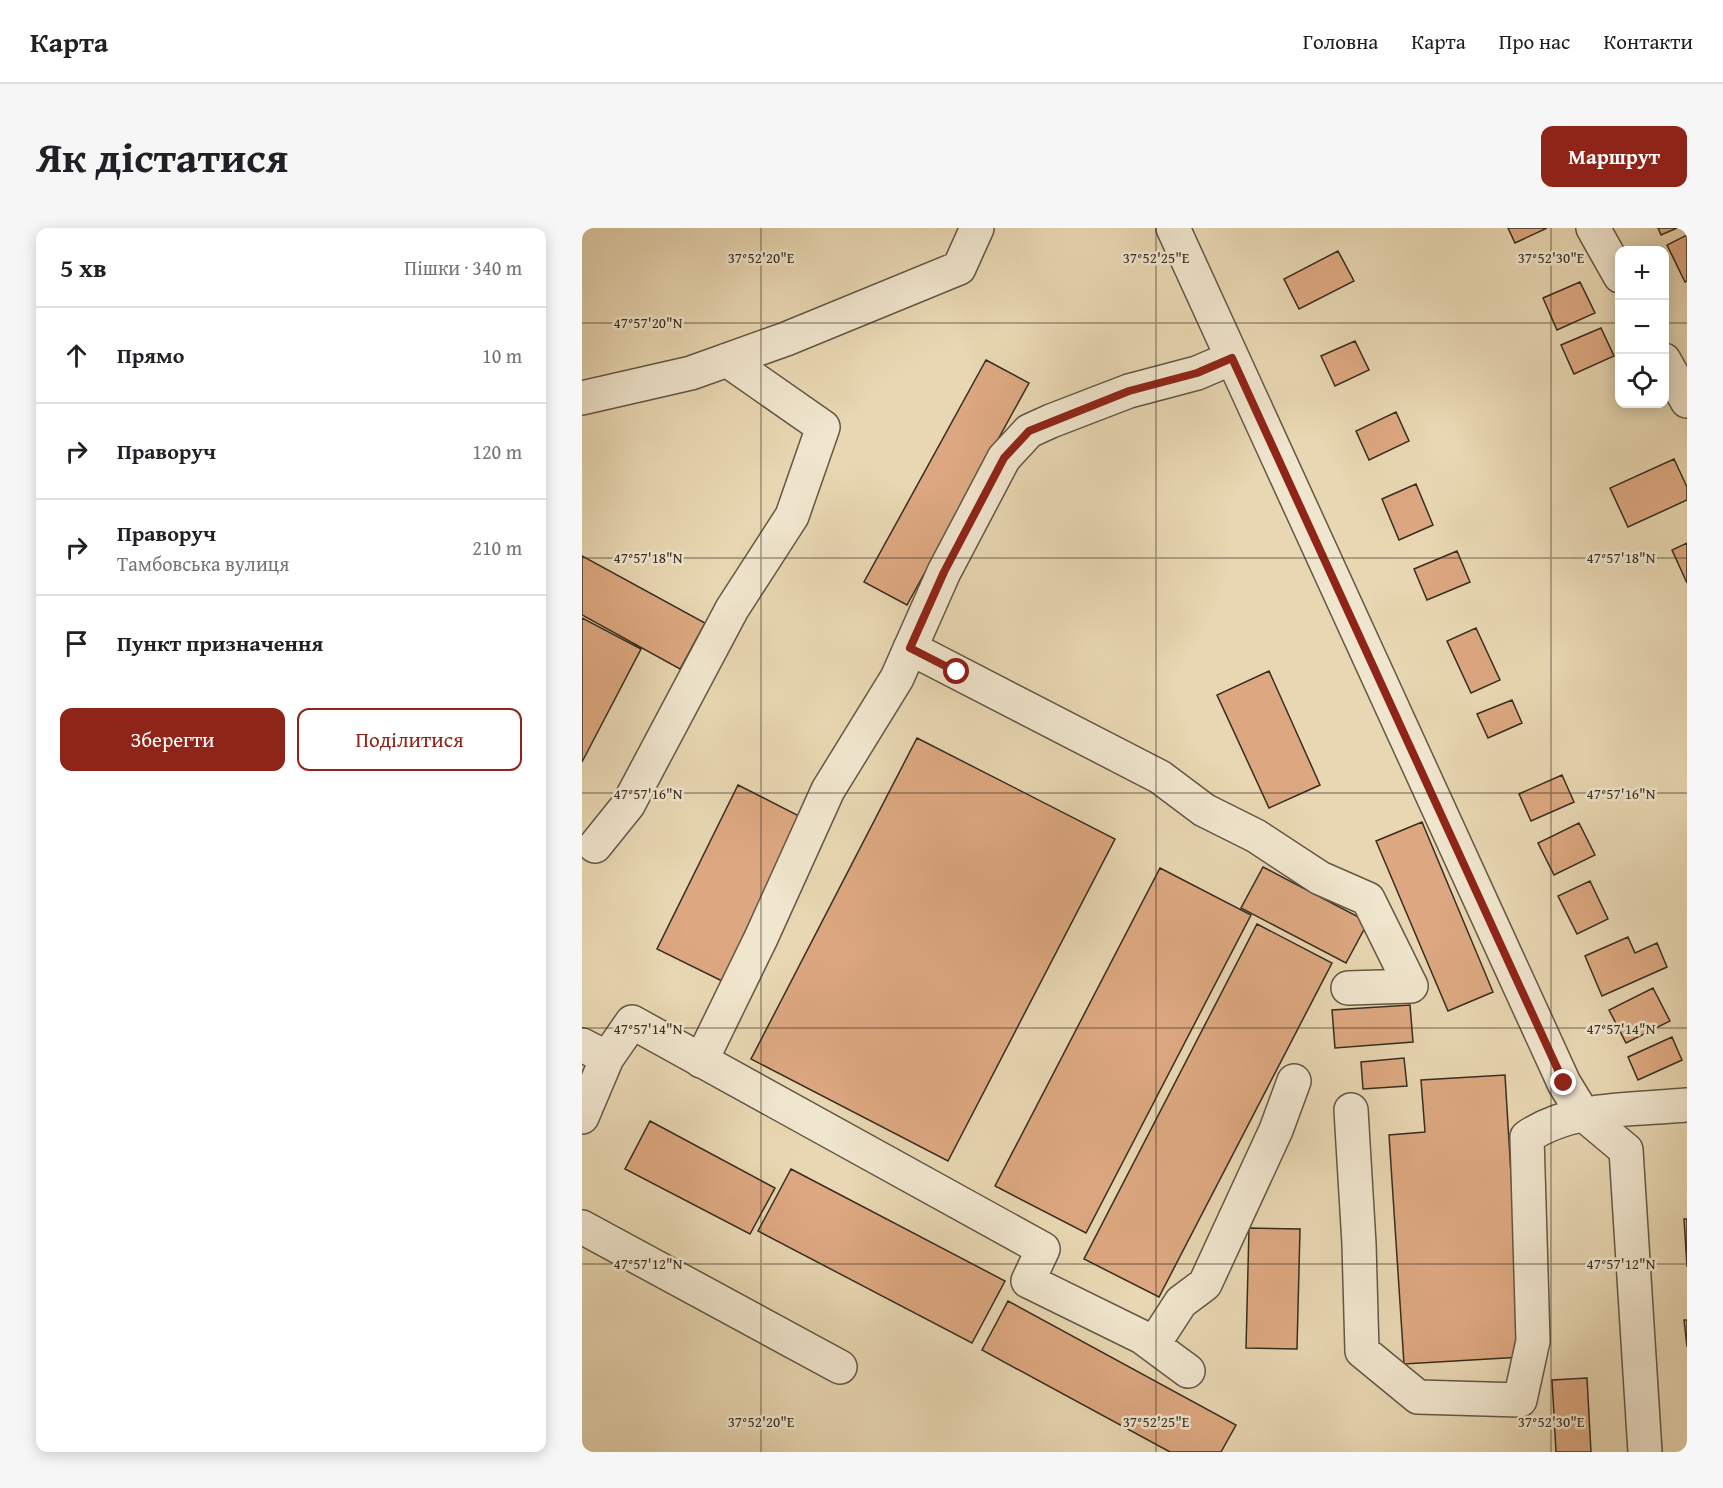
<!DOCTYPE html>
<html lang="uk">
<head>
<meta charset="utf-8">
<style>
  :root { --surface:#fff; --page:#f6f6f6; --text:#202124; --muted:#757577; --line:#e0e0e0; --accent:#8f2418 }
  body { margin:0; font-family:"Gentium Book Plus",serif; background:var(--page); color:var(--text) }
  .controls { position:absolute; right:18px; top:18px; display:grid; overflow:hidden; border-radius:12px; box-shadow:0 3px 15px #0003 }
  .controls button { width:54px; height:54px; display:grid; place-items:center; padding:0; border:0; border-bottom:2px solid var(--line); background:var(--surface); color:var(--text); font:30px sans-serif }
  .stop { position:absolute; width:18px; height:18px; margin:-14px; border:4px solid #8f2418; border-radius:50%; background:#fff }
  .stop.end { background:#8f2418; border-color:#fff; box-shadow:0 2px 6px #0008 }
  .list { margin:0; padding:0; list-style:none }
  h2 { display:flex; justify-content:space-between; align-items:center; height:78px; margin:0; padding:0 24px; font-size:26px }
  h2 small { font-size:20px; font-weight:400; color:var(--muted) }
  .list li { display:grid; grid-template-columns:39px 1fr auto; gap:18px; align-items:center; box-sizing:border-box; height:96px; padding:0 24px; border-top:2px solid var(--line) }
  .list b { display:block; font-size:22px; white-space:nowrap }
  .list p { margin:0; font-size:20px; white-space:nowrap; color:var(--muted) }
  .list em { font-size:20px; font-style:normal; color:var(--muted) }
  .actions { display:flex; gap:12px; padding:18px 24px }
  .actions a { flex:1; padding:14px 0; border:2px solid var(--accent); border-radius:12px; text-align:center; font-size:21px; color:var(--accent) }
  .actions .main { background:var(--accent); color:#fff }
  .icon { flex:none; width:33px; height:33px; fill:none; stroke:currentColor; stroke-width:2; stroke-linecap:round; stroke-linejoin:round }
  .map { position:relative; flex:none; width:1105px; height:1224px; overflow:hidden; border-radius:12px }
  header { display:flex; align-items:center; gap:36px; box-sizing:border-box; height:84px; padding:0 30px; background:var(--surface); border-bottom:2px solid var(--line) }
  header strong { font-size:28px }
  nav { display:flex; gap:33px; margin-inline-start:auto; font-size:21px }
  .intro { display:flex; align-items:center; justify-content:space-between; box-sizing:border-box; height:144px; padding:0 36px }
  h1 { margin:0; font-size:42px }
  .button { padding:15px 27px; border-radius:12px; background:var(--accent); color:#fff; font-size:21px; font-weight:700 }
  main { display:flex; gap:36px; padding:0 36px }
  aside { flex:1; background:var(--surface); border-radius:12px; box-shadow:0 3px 15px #0003 }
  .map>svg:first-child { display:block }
  .building { fill:#dda881; stroke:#372d1f; stroke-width:1.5 }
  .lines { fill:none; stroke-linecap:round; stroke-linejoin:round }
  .minor-casing { stroke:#635844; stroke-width:36 }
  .minor { stroke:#f0e5cd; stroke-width:33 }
  .route { stroke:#8f2418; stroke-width:8 }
  .ticks { fill:none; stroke:#372d1f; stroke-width:1.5; stroke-opacity:0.45 }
  .ticks-label { font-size:15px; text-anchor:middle; fill:#372d1f; stroke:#f0e5cd; stroke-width:5; stroke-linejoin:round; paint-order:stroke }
</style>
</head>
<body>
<header>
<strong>Карта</strong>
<nav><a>Головна</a><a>Карта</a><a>Про нас</a><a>Контакти</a></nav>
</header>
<div class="intro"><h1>Як дістатися</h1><a class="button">Маршрут</a></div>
<main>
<aside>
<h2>5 хв<small>Пішки · 340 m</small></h2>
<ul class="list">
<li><svg class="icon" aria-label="ahead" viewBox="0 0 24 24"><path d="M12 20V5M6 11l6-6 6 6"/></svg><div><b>Прямо</b></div><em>10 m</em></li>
<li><svg class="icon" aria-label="right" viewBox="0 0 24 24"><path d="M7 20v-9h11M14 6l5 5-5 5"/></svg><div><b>Праворуч</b></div><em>120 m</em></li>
<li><svg class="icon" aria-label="right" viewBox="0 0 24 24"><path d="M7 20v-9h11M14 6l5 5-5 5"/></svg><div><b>Праворуч</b><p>Тамбовська вулиця</p></div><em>210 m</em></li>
<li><svg class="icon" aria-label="arrive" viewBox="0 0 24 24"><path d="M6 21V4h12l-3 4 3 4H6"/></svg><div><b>Пункт призначення</b></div></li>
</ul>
<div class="actions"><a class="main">Зберегти</a><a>Поділитися</a></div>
</aside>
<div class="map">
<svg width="1105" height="1224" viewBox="0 0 1105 1224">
  <rect width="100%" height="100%" fill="#e8d7b2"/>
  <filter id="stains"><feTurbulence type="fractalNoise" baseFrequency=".00333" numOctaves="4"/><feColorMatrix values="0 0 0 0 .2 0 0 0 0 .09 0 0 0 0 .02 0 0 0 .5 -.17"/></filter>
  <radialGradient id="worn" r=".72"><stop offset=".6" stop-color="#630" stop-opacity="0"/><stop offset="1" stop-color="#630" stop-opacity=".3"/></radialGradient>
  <path class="building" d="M926,0h39l-32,15z
    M1076,0h19l-16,7z
    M1105,7v46l-2,1 -18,-37z
    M756,23l16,30 -55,28 -15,-30z
    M998,54l15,31 -38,17 -14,-32z
    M1019,100l13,28 -40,18 -13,-29z
    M773,113l14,29 -34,16 -14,-30z
    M404,132l43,23 -122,222 -43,-23z
    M814,184l13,29 -40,19 -13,-29z
    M1092,231l13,28v13l-59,27 -18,-39z
    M834,256l17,41 -34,15 -17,-41z
    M1105,315v40l-15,-33z
    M875,323l13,31 -43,18 -13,-31z
    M0,328l123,67 -25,46 -98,-54z
    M0,390l59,31 -59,113z
    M894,400l24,52 -29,13 -24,-52z
    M687,443l51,114 -51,23 -52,-113z
    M930,472l10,23 -34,15 -11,-24z
    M335,510l198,101 -167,322 -197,-102z
    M980,547l12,27 -43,19 -12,-27z
    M156,557l65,33 -81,163 -65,-32z
    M840,594l71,170 -45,19 -72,-170z
    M997,595l16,32 -41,20 -16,-32z
    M681,639l105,55 -22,41 -105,-55z
    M578,640l91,47 -165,318 -91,-47z
    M1008,653l18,38 -31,15 -19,-38z
    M675,696l75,39 -173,334 -75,-38z
    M1046,709l7,16 22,-10 10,24 -65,29 -17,-40z
    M1071,760l17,33 -44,22 -17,-33z
    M828,777l3,37 -78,6 -3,-38z
    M1090,809l10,23 -44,20 -10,-23z
    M822,830l3,28 -44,3 -2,-27z
    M923,847l17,282 -118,7 -15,-229 36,-3 -4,-52z
    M68,893l125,67 -25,46 -125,-65z
    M209,941l214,112 -33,62 -214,-112z
    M1102,991h3v48z
    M667,1000l51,1 -3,120 -51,-1z
    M426,1073l228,124 -15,27h-51l-188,-102z
    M1102,1092h3v27z
    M1005,1150l4,74h-35l-4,-72z"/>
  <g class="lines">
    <defs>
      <path id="minor" d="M591,0l391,855 19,31 43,36 19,302
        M1011,0l27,48
        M1082,132l23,41
        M0,170l109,-25 95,-34 173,-71 18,-40
        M328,420l250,129 44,33 52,26 64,42 48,21 43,87 -63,2
        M13,618l33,-41 104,-196 60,-93 31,-89 -96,-67
        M0,817l25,13 -25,59
        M25,830l25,-36 411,227 -15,32 114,56 46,34
        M119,833l60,-123 67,-148 69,-112 47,-106 60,-114 25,-27 22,-10 78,-30 68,-18 35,-15
        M769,882l8,134 3,107 56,46 102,3 13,-59 -6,-204c45,-31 107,-27 160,-32
        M0,999l258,140
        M571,1117l28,-43 24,-18 71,-154 18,-49"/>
    </defs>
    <use href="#minor" class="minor-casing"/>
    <use href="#minor" class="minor"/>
  </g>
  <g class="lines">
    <path class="route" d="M375,444l-47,-24 34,-76 60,-114 25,-27 100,-40 68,-18 35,-15 332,725"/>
  </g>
  <path class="ticks" d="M179,0v1224M574,0v1224M969,0v1224M0,95h1038M1082,95h23M0,330h1105M0,565h1105M0,800h1105M0,1036h1105"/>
  <g class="ticks-label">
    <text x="179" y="35">37°52'20"E</text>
    <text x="574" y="35">37°52'25"E</text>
    <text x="969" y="35">37°52'30"E</text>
    <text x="66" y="100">47°57'20"N</text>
    <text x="66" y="335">47°57'18"N</text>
    <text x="1039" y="335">47°57'18"N</text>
    <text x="66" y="571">47°57'16"N</text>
    <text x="1039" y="571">47°57'16"N</text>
    <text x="66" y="806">47°57'14"N</text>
    <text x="1039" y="806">47°57'14"N</text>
    <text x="66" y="1041">47°57'12"N</text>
    <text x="1039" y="1041">47°57'12"N</text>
    <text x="179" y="1199">37°52'20"E</text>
    <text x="574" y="1199">37°52'25"E</text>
    <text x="969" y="1199">37°52'30"E</text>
  </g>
  <rect width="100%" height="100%" filter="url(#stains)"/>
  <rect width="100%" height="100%" fill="url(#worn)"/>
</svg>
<div class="controls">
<button>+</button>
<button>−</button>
<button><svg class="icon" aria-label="locate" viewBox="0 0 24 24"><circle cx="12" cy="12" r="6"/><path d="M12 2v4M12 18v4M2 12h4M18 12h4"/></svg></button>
</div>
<div class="stop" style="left:375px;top:444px"></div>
<div class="stop end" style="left:982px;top:855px"></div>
</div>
</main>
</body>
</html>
